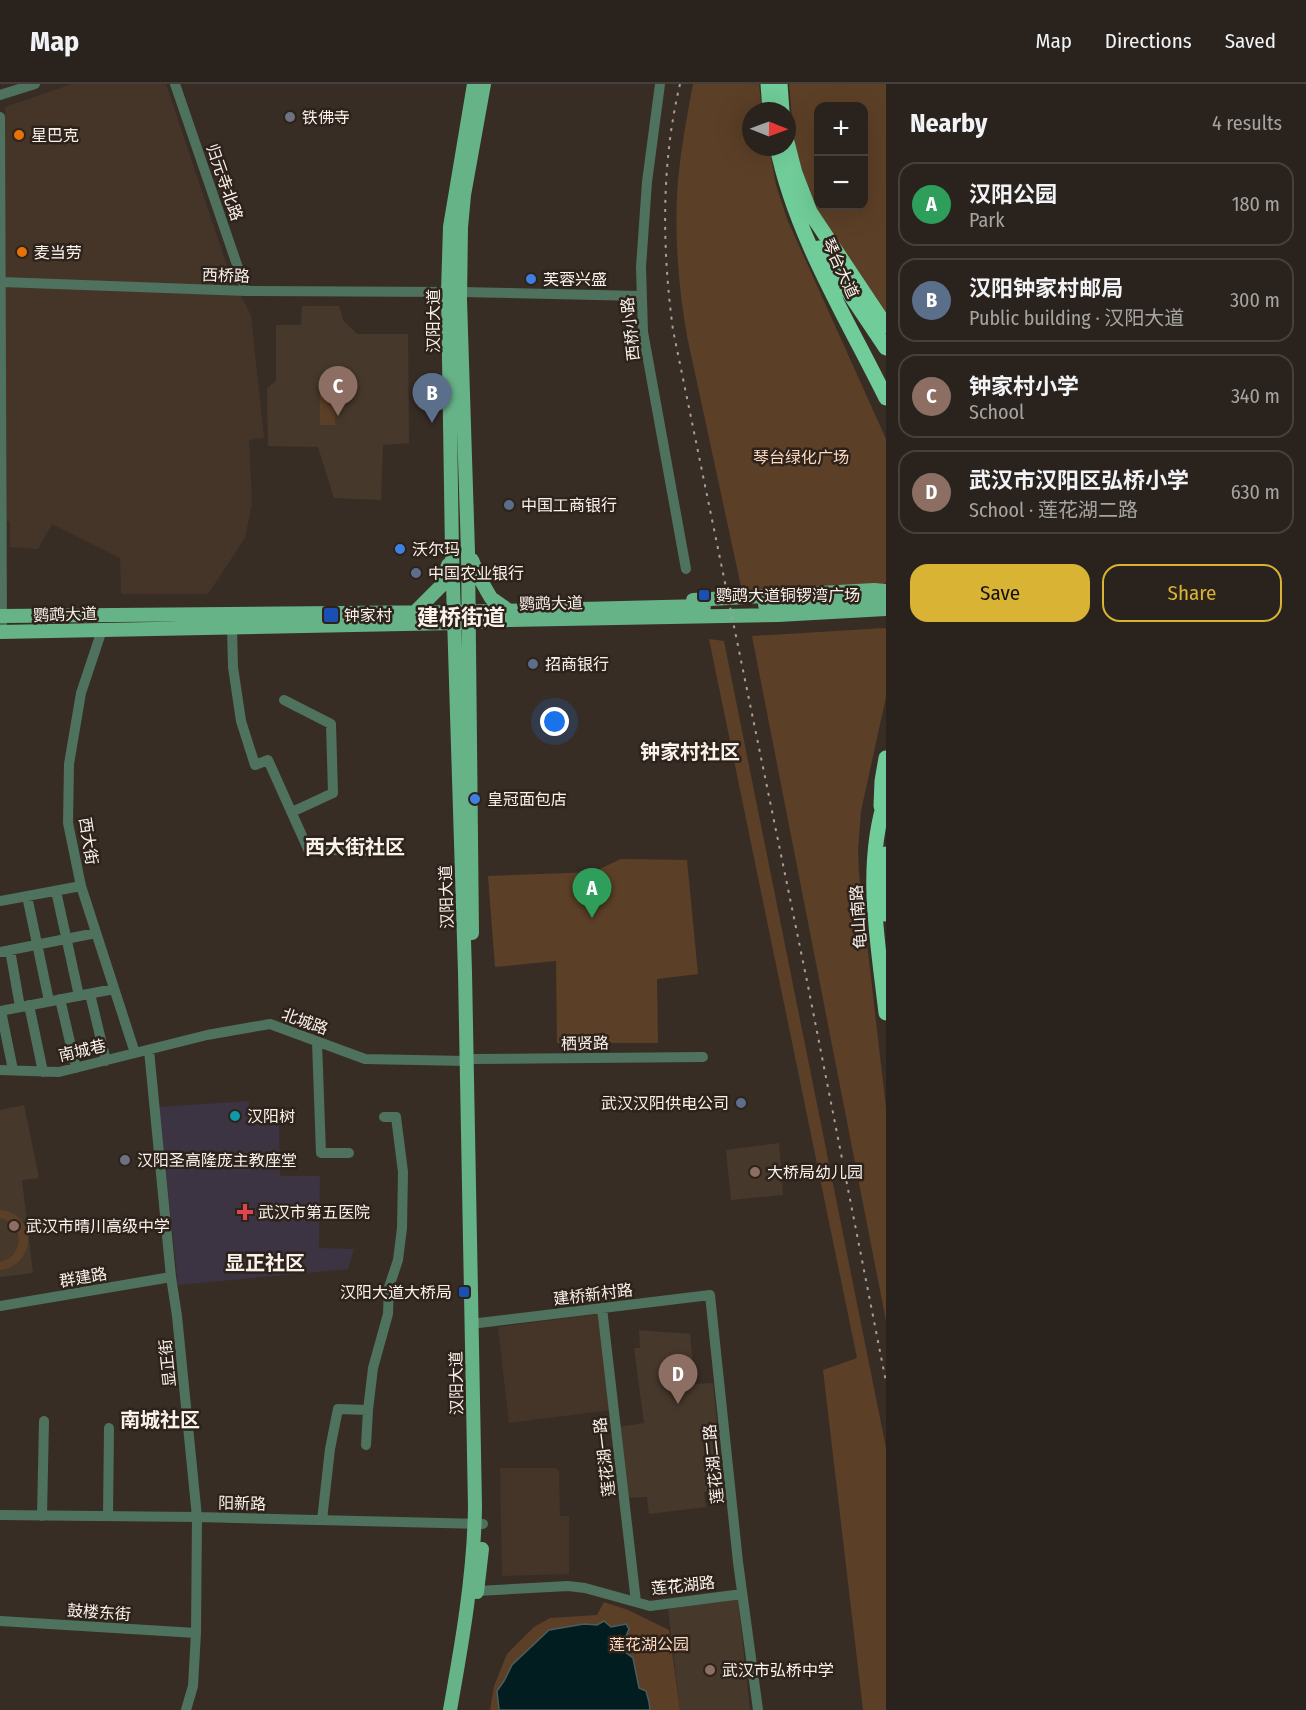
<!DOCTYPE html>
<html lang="en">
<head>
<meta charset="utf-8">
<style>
  :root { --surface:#2a221c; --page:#322a25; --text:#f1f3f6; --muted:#a5a4a3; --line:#463f3b; --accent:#d9b334 }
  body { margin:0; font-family:"Fira Sans Condensed","Noto Sans SC",sans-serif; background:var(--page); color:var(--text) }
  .controls { position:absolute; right:18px; top:18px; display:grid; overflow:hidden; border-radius:12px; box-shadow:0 6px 24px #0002 }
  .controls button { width:54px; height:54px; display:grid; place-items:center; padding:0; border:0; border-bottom:2px solid var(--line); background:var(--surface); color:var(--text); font:30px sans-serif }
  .compass { position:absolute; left:742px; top:18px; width:54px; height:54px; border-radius:50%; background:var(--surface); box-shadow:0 6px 24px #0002; rotate:91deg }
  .you { position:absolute; left:555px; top:638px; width:21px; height:21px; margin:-15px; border:4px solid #fff; border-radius:50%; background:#1a73e8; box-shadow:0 0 0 9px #1a73e833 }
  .badge { display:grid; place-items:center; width:39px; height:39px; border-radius:50%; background:var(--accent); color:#fff; font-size:20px; font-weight:700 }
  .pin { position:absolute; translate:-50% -50px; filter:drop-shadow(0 2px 3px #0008) }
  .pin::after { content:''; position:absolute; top:32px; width:21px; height:18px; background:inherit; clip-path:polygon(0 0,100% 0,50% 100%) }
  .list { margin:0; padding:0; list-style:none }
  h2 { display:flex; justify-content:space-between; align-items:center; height:78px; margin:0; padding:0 24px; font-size:26px }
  h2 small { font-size:20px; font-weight:400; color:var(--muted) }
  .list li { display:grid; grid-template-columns:39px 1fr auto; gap:18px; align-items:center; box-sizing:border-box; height:84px; margin:0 12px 12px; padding:0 12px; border:2px solid var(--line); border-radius:18px }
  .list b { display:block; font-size:22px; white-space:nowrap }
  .list p { margin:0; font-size:20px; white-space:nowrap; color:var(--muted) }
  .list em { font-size:20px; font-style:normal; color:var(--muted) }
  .actions { display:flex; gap:12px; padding:18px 24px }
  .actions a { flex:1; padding:14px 0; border:2px solid var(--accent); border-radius:18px; text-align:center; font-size:21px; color:var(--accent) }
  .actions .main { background:var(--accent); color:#111 }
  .map { position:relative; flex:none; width:886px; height:1626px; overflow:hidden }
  header { display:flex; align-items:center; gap:36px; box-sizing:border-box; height:84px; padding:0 30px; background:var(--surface); border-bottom:2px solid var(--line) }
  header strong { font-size:28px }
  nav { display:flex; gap:33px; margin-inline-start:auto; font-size:21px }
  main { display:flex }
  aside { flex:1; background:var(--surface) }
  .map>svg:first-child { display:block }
  .built { fill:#453528 }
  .education { fill:#47382c }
  .medical { fill:#3c3343 }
  .green { fill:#5c3f27; fill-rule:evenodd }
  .water { fill:#021d20; stroke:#4c5d5d; stroke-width:1.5 }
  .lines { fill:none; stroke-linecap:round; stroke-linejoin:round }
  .minor { stroke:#4e725d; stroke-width:10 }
  .major { stroke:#67b388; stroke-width:14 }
  .highway { stroke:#70cc99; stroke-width:15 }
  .rail { stroke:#a89f99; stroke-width:2; stroke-dasharray:3 6; stroke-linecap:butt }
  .worship-dot { fill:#6b7280; stroke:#2e231b; stroke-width:2 }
  .food-dot { fill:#e8710a; stroke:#2e231b; stroke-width:2 }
  .shop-dot { fill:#3f7fe0; stroke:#2e231b; stroke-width:2 }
  .service-dot { fill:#5c6f8a; stroke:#2e231b; stroke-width:2 }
  .transit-dot { fill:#1a4fb4; stroke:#2e231b; stroke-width:2 }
  .culture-dot { fill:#0f9aa8; stroke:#2e231b; stroke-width:2 }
  .education-dot { fill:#8d6e63; stroke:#2e231b; stroke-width:2 }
  .health-dot { fill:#e0444e; stroke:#2e231b; stroke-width:2 }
  .labels { text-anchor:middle; stroke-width:5; stroke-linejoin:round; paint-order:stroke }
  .poi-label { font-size:16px; fill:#f9f1ec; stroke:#2e231b; text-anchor:start }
  .street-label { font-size:16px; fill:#f9f1ec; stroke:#2e231b }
  .park-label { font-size:16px; fill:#fcd9bf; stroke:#2e231b }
  .quarter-label { font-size:20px; font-weight:bold; fill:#f9f1ec; stroke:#2e231b }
  .district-label { font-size:22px; font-weight:bold; fill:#f9f1ec; stroke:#2e231b }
</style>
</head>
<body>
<header>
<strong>Map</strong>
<nav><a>Map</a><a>Directions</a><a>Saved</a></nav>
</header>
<main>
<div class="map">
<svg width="886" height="1626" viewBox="0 0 886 1626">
  <rect width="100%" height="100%" fill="#382d25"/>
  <path class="built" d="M72,0h94l64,191 21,40 13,123 -15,2 3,63 -7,35 -37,56h-87l-1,-36 -68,-34 -14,25 -28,-2v-26h-10l5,-414z
    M598,1230l12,96 -101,13 -11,-96z
    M500,1384h55l4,3 1,45h9v58l-67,2z"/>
  <path class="education" d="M302,222h37l4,14 14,14h51l1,109 -26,2 -2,55 -47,-2 -16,-51 -50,-1 -1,-58 9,-7v-56h25z
    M24,1021l15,73 -17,2 11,93 -33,4v-167z
    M779,1059l4,52 -52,5 -5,-50z
    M639,1246l51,4 5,50 18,-1 11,107 -20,2 2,15 -57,7 -2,-17 -20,1 -8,-71 25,-4 -10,-75h6z
    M738,1515l12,111h-70l-12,-101z"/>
  <path class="medical" d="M249,1017l1,21h29l1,54h40l-1,72 35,1 -6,20 -170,16 -19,-178z"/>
  <path class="green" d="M693,0h66l3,27h-11v36h18l7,38 11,34 99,220v143l-5,4 -139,5 -55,-255c-9,-51 -13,-104 -9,-156 3,-32 9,-64 15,-96z
    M789,0h97v229l-68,-101 -16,-41 -8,-30zM818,22h46v100h-46z
    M320,310h15v31h-15z
    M884,544l2,1v68l-25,114 -3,39 1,24 27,234v213l-134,-685z
    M709,555l15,2 162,807v262h-23l-40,-340 34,-12z
    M621,775l66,1 11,114 -41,5 1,64h-101l-1,-82 -61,6 -7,-91 105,-4z
    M0,1126c37,3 38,55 0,60v-8c25,-6 25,-38 0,-44z
    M604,1518l24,8 41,20 11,80h-30l-1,-9 -10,-13 -6,-30 -9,-7 -1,-8 6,-14 -3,-5 -15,3 -27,-3 -72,41 -8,16 -7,10 2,19h-9l4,-24 13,-32 27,-27 16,-9 47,-3z"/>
  <path class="water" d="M604,1537l7,6 15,-3 3,5 -6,14 1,8 9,7 6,30 7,3 3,11 1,8h-151l-2,-19 7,-10 8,-16 37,-35 35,-6 13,1z"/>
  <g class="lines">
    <path class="minor" d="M175,0l71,207
      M660,0l-13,98 -6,85 2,65 43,237
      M0,11l35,-11
      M0,33l2,515
      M2,198l244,9 202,1
      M460,208l181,4
      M232,544l1,39 8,54 14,44 13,-5 40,89 48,2h36
      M102,546l-21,63 -12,71 -1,59 13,63 54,167
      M284,616l47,24 2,69 -41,19
      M56,807l23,105
      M27,812l22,105
      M0,817l81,-15
      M10,866l10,57
      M0,868l96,-19
      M90,910l16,67
      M60,915l16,69
      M29,921l14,67
      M0,927l114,-22
      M1,927l12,59
      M317,958l4,111h28
      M149,966l22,227 6,39 20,201 -1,116 -3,53 -7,24
      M0,986l59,2 148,-37 63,-11 95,35 101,2 8,-2 229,-2
      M0,1222l171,-29
      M602,1224l34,294
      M479,1239l231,-28 28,267 20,148
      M366,1361l2,-35
      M0,1431l197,2 286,7
      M42,1432l2,-95
      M108,1432l1,-88
      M322,1436l8,-71 8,-40 30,1 5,-42 15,-54 1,-27 9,-27 4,-32 1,-56 -7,-55h-12
      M477,1507l91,-5 17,2 65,18 92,-12
      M0,1537l196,12"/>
    <path class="major" d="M472,476l7,17 12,21 17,12
      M693,516l181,-10 12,1
      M765,521l121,-5
      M415,528l27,-27 6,-20
      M0,532l454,-4 250,-6
      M0,548l454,-9 55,-3 269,-5 108,-6
      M472,849l-4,-381 -8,-252 1,-73 3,-32 20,-111
      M477,1508l5,-43
      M450,1626c12,-67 24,-135 25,-203l-10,-535 -13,-420 -4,-260 2,-65 24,-143"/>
    <path class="highway" d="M768,0l2,27
      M780,0l2,27
      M787,58l8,31 15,39 76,114
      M777,63c19,90 69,170 109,251
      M819,164l67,100
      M886,713c-23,70 -8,145 0,216
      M881,722l1,-25 4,-23
      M885,830l1,-60"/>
    <path class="rail" d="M680,0c-19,80 -18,164 -7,246l135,656 78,396"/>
  </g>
  <g class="worship-dot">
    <circle cx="290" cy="33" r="6"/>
    <circle cx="125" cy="1076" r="6"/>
  </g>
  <g class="food-dot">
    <circle cx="19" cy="51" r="6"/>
    <circle cx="22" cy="168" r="6"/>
  </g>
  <g class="shop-dot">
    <circle cx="531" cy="195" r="6"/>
    <circle cx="400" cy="465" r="6"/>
    <circle cx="475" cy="715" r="6"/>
  </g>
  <g class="service-dot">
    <circle cx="509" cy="421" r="6"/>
    <circle cx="416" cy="489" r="6"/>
    <circle cx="533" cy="580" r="6"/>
    <circle cx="741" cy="1019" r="6"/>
  </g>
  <g class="transit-dot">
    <rect x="698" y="505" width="12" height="12" rx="3"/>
    <rect x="323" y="523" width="16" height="16" rx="3"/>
    <rect x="458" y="1202" width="12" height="12" rx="3"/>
  </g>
  <circle class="culture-dot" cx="235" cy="1032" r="6"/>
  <g class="education-dot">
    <circle cx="755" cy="1088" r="6"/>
    <circle cx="14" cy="1142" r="6"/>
    <circle cx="710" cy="1586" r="6"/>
  </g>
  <path class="health-dot" d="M242 1119h6v6h6v6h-6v6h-6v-6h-6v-6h6z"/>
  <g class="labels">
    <g class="poi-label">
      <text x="302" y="39">铁佛寺</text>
      <text x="31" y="57">星巴克</text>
      <text x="34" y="174">麦当劳</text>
      <text x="543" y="201">芙蓉兴盛</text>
      <text x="521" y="427">中国工商银行</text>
      <text x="412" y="471">沃尔玛</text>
      <text x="428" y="495">中国农业银行</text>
      <text x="716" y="517">鹦鹉大道铜锣湾广场</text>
      <text x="344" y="537">钟家村</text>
      <text x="545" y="586">招商银行</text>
      <text x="487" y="721">皇冠面包店</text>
      <text x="729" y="1025" text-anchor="end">武汉汉阳供电公司</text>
      <text x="247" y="1038">汉阳树</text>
      <text x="137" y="1082">汉阳圣高隆庞主教座堂</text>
      <text x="767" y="1094">大桥局幼儿园</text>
      <text x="258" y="1134">武汉市第五医院</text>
      <text x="26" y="1148">武汉市晴川高级中学</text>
      <text x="452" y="1214" text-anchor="end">汉阳大道大桥局</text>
      <text x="722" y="1592">武汉市弘桥中学</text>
    </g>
    <g class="street-label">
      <text transform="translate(225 98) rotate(71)" y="6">归元寺北路</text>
      <text transform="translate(841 184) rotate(65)" y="6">琴台大道</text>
      <text transform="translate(226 191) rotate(2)" y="6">西桥路</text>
      <text transform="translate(433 237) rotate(-90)" y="6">汉阳大道</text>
      <text transform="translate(630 245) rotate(-96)" y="6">西桥小路</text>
      <text transform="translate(551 519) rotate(-1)" y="6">鹦鹉大道</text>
      <text transform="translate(65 530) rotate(-2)" y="6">鹦鹉大道</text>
      <text transform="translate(89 757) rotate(81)" y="6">西大街</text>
      <text transform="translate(446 813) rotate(-92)" y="6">汉阳大道</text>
      <text transform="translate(858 833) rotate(-94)" y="6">龟山南路</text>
      <text transform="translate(305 937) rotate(20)" y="6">北城路</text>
      <text transform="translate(585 959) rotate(-1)" y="6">栖贤路</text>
      <text transform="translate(82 966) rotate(-13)" y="6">南城巷</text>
      <text transform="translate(83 1193) rotate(-10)" y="6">群建路</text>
      <text transform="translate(593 1210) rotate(-7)" y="6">建桥新村路</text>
      <text transform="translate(167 1279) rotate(-96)" y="6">显正街</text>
      <text transform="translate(456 1299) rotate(-91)" y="6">汉阳大道</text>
      <text transform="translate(604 1373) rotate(-97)" y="6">莲花湖一路</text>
      <text transform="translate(713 1380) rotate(-96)" y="6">莲花湖二路</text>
      <text transform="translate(242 1419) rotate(1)" y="6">阳新路</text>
      <text transform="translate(683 1501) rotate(-6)" y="6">莲花湖路</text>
      <text transform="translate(99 1528) rotate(4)" y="6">鼓楼东街</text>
    </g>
    <g class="park-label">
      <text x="801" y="379">琴台绿化广场</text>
      <text x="649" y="1566">莲花湖公园</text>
    </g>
    <g class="quarter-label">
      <text x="690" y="675">钟家村社区</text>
      <text x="355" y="770">西大街社区</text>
      <text x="265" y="1186">显正社区</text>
      <text x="160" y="1343">南城社区</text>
    </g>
    <g class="district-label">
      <text x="461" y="541">建桥街道</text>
    </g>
  </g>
</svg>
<div class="controls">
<button>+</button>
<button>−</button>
</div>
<svg class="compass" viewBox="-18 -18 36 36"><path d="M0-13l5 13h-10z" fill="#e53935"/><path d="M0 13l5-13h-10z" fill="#a5a4a3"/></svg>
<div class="you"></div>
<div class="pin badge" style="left:592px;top:834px;background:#2e9e5b">A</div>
<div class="pin badge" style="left:432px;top:339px;background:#5c6f8a">B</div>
<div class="pin badge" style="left:338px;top:332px;background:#8d6e63">C</div>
<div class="pin badge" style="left:678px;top:1320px;background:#8d6e63">D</div>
</div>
<aside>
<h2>Nearby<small>4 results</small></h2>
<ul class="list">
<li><span class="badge" style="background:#2e9e5b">A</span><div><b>汉阳公园</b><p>Park</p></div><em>180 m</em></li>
<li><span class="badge" style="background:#5c6f8a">B</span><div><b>汉阳钟家村邮局</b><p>Public building · 汉阳大道</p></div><em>300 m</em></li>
<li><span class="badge" style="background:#8d6e63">C</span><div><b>钟家村小学</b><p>School</p></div><em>340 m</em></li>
<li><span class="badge" style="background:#8d6e63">D</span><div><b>武汉市汉阳区弘桥小学</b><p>School · 莲花湖二路</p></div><em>630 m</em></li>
</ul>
<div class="actions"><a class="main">Save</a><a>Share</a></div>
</aside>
</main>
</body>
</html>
